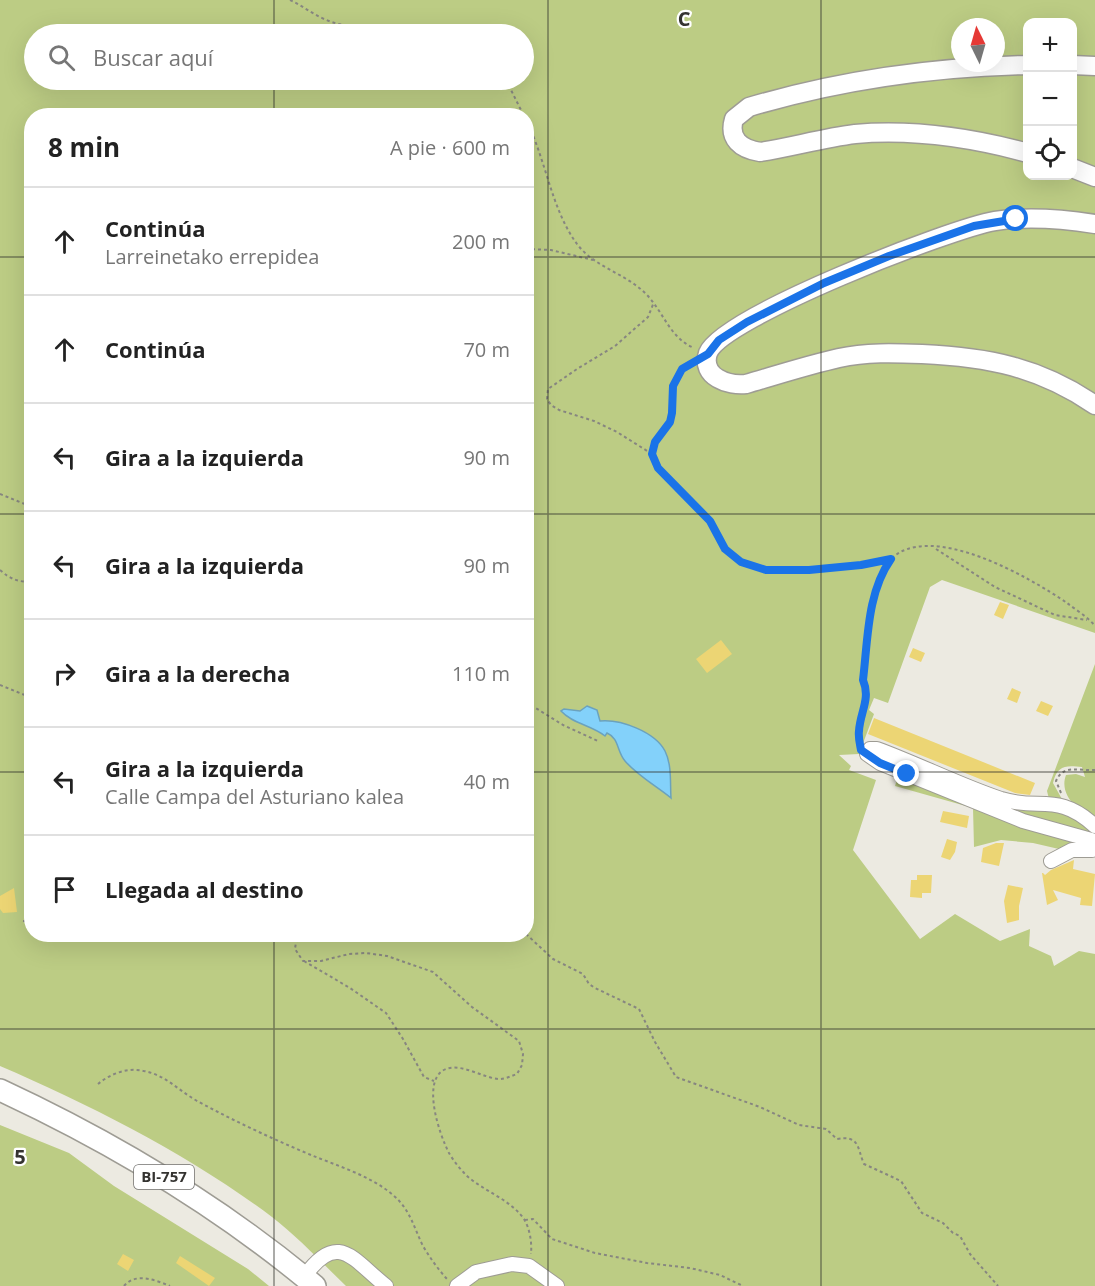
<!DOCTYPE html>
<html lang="es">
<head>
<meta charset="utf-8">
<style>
  :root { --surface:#fff; --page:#f2f2f2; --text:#222; --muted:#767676; --line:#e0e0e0 }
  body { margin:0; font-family:"Open Sans",sans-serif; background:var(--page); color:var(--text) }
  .controls { position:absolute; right:18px; top:18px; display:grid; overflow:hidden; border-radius:12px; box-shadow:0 6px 24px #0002 }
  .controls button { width:54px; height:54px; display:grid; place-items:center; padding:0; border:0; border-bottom:2px solid var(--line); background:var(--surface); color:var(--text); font:30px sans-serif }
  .compass { position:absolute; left:951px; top:18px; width:54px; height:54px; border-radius:50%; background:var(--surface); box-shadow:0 6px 24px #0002; rotate:355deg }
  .stop { position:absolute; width:18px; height:18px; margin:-14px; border:4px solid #1a73e8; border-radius:50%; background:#fff }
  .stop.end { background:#1a73e8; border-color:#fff; box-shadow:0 2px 6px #0008 }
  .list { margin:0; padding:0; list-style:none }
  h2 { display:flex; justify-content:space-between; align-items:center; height:78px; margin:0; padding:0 24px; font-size:26px }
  h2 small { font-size:20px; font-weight:400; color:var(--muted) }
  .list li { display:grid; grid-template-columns:39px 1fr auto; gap:18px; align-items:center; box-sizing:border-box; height:108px; padding:0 24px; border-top:2px solid var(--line) }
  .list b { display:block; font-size:22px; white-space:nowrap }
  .list p { margin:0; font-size:20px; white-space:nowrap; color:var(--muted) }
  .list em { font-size:20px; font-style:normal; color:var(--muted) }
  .icon { flex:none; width:33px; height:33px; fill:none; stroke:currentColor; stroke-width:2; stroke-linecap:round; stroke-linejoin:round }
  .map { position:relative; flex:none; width:1095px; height:1286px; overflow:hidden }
  .search { position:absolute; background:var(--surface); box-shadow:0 6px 24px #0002; left:24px; top:24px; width:510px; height:66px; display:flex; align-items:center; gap:15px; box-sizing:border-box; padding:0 21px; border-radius:33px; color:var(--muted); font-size:22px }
  .panel { position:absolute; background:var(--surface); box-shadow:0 6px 24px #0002; left:24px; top:108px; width:510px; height:834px; border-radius:24px }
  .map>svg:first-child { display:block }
  .green { fill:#bccc84; fill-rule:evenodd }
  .water { fill:#83d1fa; stroke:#6ba2bd; stroke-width:1.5 }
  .building { fill:#ecd574 }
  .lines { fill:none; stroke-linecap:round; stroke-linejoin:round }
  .street-casing { stroke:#9e9c94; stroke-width:16 }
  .secondary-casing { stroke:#9e9c94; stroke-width:21 }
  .primary-casing { stroke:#9e9c94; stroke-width:24 }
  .path { stroke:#878680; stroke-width:2; stroke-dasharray:3 3; stroke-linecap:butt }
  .street { stroke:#fff; stroke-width:14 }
  .secondary { stroke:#fff; stroke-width:18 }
  .primary { stroke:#fff; stroke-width:21 }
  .route { stroke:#1a73e8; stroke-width:8 }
  .grid { fill:none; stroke:#343330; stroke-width:1.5; stroke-opacity:0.55 }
  .labels { text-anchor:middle; stroke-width:4.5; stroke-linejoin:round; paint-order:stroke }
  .shield { fill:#fff; stroke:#71706e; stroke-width:1.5 }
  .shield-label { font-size:15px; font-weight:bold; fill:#343330 }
  .grid-label { font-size:20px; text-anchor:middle; font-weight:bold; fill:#343330; stroke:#fff; stroke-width:4.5; stroke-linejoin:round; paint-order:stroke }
</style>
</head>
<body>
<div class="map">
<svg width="1095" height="1286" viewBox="0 0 1095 1286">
  <rect width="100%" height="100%" fill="#eceae1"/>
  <path class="green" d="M0,0h1095v633l-153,-53 -12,7 -42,116 -14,-5 -5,12 5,4 -15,40 -20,1 12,11 -2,4 27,10 -23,70 67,89 35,-25 45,27 30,-12 -1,17 22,10 3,10 25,-15 16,3v332h-749c-24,-23 -48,-49 -74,-69 -81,-61 -179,-111 -272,-151zM1028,22h44v154h-44zM960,27h36v36h-36zM34,34h490v46h-490zM32,116h494v818h-494z
    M1095,664v159c-14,-11 -37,-27 -29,-48l10,-1 9,3 -3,-10c-16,-2 -25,-2 -29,16l10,18 -14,-2 -2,-8z
    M886,757l121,47 58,7 24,14 6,10 -61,-14z
    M899,773l174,67 8,5 4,10 -52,-12 -32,-3 -27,7 -1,-39 -78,-22z
    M0,1125l69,28 45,33 134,83 21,17h-269z"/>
  <path class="water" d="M587,706l10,4 3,11c21,-2 55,11 65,30 7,14 5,32 6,47 -15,-12 -34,-23 -46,-37 -8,-9 -6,-23 -18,-28l-2,3c-14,-11 -32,-12 -44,-25l3,-2 16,2z"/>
  <path class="building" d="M1000,602l9,3 -6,14 -9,-4z
    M721,640l11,14 -25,19 -11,-14z
    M913,648l12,5 -4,9 -12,-5z
    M1012,688l9,4 -4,11 -10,-4z
    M1041,701l12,5 -5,10 -12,-5z
    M874,718l161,65 -5,12 -15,-2 -147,-59z
    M943,811l26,5 -2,12 -27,-6z
    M947,839l10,3 -2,10 -5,8 -9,-3z
    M996,843h8l-5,23 -18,-4 2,-14z
    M1074,860l-1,9 22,5 -3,32 -12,-1 1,-7 -28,-8 5,10 -11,5 -5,-32h1l2,2 6,-5z
    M917,875h15l-1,18h-9v5l-12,-1 1,-17h6z
    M1008,885l15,3 -4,18v14l-12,3 -3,-22z
    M14,888l3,24 -14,1 -3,-4v-13z
    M123,1254l11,6 -6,11 -11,-7z
    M180,1256l35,22 -6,8 -33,-23z"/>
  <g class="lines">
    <defs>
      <path id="street" d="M1095,826c-37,-34 -55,-15 -94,-27 -42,-14 -83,-35 -124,-50h-7l-3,5 13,9 143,58 72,20
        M1051,861l21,-11h20l3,-1
        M304,1277c34,-48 49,-17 82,9
        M457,1286l19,-14 36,-8 17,2 28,20"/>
      <path id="secondary" d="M1028,65c-94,2 -188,15 -279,42l-15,12c-6,20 7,30 26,33 32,-5 63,-14 95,-18 57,-5 118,4 173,19
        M1072,65l23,1
        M1072,168l23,9
        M1095,224c-32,-5 -67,-8 -100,-3 -43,7 -273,96 -287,132 -8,24 21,33 38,31 31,-9 62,-19 93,-26 27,-6 55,-5 83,-4 66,3 117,13 173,51"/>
      <path id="primary" d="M0,1090c114,53 218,115 315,196"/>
    </defs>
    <use href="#street" class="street-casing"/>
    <use href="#secondary" class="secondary-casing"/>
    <use href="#primary" class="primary-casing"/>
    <path class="path" d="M290,0c13,6 25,16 39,21 15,6 31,5 46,13
      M506,80l18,36
      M526,120c20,39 25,89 51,124 18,24 49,29 70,51 17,18 23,43 47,53
      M526,249l25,1 42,10
      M693,363l-11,6 -7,11 -4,13 1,20 -2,9 -15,20 -3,12 6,14 52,53 15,27 16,14 25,8h43l52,-5 30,-6
      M652,454l-35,-22 -23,-11 -35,-11 -8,-5 -4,-6 1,-10 29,-20 38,-23 33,-29 6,-15
      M0,494l32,13
      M936,549l59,38 60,28 32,5
      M0,570c10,9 18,12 32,12
      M0,685l32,13
      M526,702l37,23 35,16
      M860,744c-5,-24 12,-40 3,-64 4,-32 5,-96 27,-120 39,-41 141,18 177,43 9,7 21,14 28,23
      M1061,793l-5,-12c7,-17 23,-10 39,-11
      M23,921l9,1
      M301,934l-5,8 -1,7 8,12h18l28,-7 17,-1 21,3 46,16 39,35 47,34 4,13 -1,11 -5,9c-6,2 -11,5 -18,5 -16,-1 -37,-16 -53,-10 -26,10 -6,67 3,84 4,7 11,16 17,22 17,16 44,24 58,44 6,10 8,24 7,35
      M526,934l27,25 30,15 6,10 6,4 44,21 16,33 21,35 84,30 39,18 27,4 11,10c23,-4 20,9 27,25l37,17 21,32 21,10 10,10 7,3 10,18 28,32
      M304,961l46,27 36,25 17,26 21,38 10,4
      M98,1084c12,-10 29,-17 46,-13 22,4 36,21 55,31 37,20 74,37 112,53 27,11 60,21 82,40 17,14 21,33 30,51 7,12 15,23 24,33
      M525,1220l8,-1 19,20 43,14 52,10 43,5 30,7 23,11
      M124,1286c12,-14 31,-6 46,0"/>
    <use href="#street" class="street"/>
    <use href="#secondary" class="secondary"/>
    <use href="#primary" class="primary"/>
  </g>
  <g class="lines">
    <path class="route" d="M907,774l-27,-11 -19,-13c-1,-6 -3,-13 -2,-19 1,-19 12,-32 4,-51 5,-41 4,-87 28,-121l-30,6 -52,5h-43l-25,-8 -16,-13 -15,-28 -52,-53 -6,-14 3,-12 15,-20 2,-9 1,-27 9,-17 26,-15 11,-14 28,-18 77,-39 65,-27 85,-30 42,-7"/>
  </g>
  <path class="grid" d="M274,0v34M548,0v1286M821,0v1286M274,80v36M0,257h32M526,257h569M0,514h32M526,514h569M0,772h32M526,772h569M274,934v352M0,1029h1095"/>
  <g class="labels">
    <rect class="shield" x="134" y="1165" width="60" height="24" rx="4.5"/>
    <g class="shield-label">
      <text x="164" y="1182">BI-757</text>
    </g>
  </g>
  <g class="grid-label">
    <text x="684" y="26">C</text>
    <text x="20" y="1164">5</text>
  </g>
</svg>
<div class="controls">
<button>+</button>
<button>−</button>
<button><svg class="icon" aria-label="locate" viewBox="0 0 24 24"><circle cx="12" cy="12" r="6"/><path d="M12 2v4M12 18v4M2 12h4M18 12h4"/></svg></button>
</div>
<svg class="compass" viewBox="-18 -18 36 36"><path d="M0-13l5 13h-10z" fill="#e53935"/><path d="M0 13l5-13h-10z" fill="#767676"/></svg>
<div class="stop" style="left:1016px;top:219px"></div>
<div class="stop end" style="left:907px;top:774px"></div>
<div class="search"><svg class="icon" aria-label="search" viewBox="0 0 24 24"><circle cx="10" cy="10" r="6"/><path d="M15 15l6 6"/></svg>Buscar aquí</div>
<section class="panel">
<h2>8 min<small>A pie · 600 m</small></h2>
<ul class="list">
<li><svg class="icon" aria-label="ahead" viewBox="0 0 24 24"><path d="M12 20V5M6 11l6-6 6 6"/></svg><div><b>Continúa</b><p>Larreinetako errepidea</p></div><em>200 m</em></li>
<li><svg class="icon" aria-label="ahead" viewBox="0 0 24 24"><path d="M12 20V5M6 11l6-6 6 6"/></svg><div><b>Continúa</b></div><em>70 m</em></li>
<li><svg class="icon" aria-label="left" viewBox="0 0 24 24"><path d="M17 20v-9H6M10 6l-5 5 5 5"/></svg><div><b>Gira a la izquierda</b></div><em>90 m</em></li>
<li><svg class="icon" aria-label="left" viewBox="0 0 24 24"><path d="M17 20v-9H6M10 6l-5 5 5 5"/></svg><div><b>Gira a la izquierda</b></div><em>90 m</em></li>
<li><svg class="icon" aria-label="right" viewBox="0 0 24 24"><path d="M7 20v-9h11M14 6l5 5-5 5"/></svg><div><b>Gira a la derecha</b></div><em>110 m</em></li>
<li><svg class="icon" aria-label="left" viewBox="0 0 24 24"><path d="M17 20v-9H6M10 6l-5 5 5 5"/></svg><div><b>Gira a la izquierda</b><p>Calle Campa del Asturiano kalea</p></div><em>40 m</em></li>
<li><svg class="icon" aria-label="arrive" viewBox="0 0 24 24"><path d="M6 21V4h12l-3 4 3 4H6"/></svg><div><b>Llegada al destino</b></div></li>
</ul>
</section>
</div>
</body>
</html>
